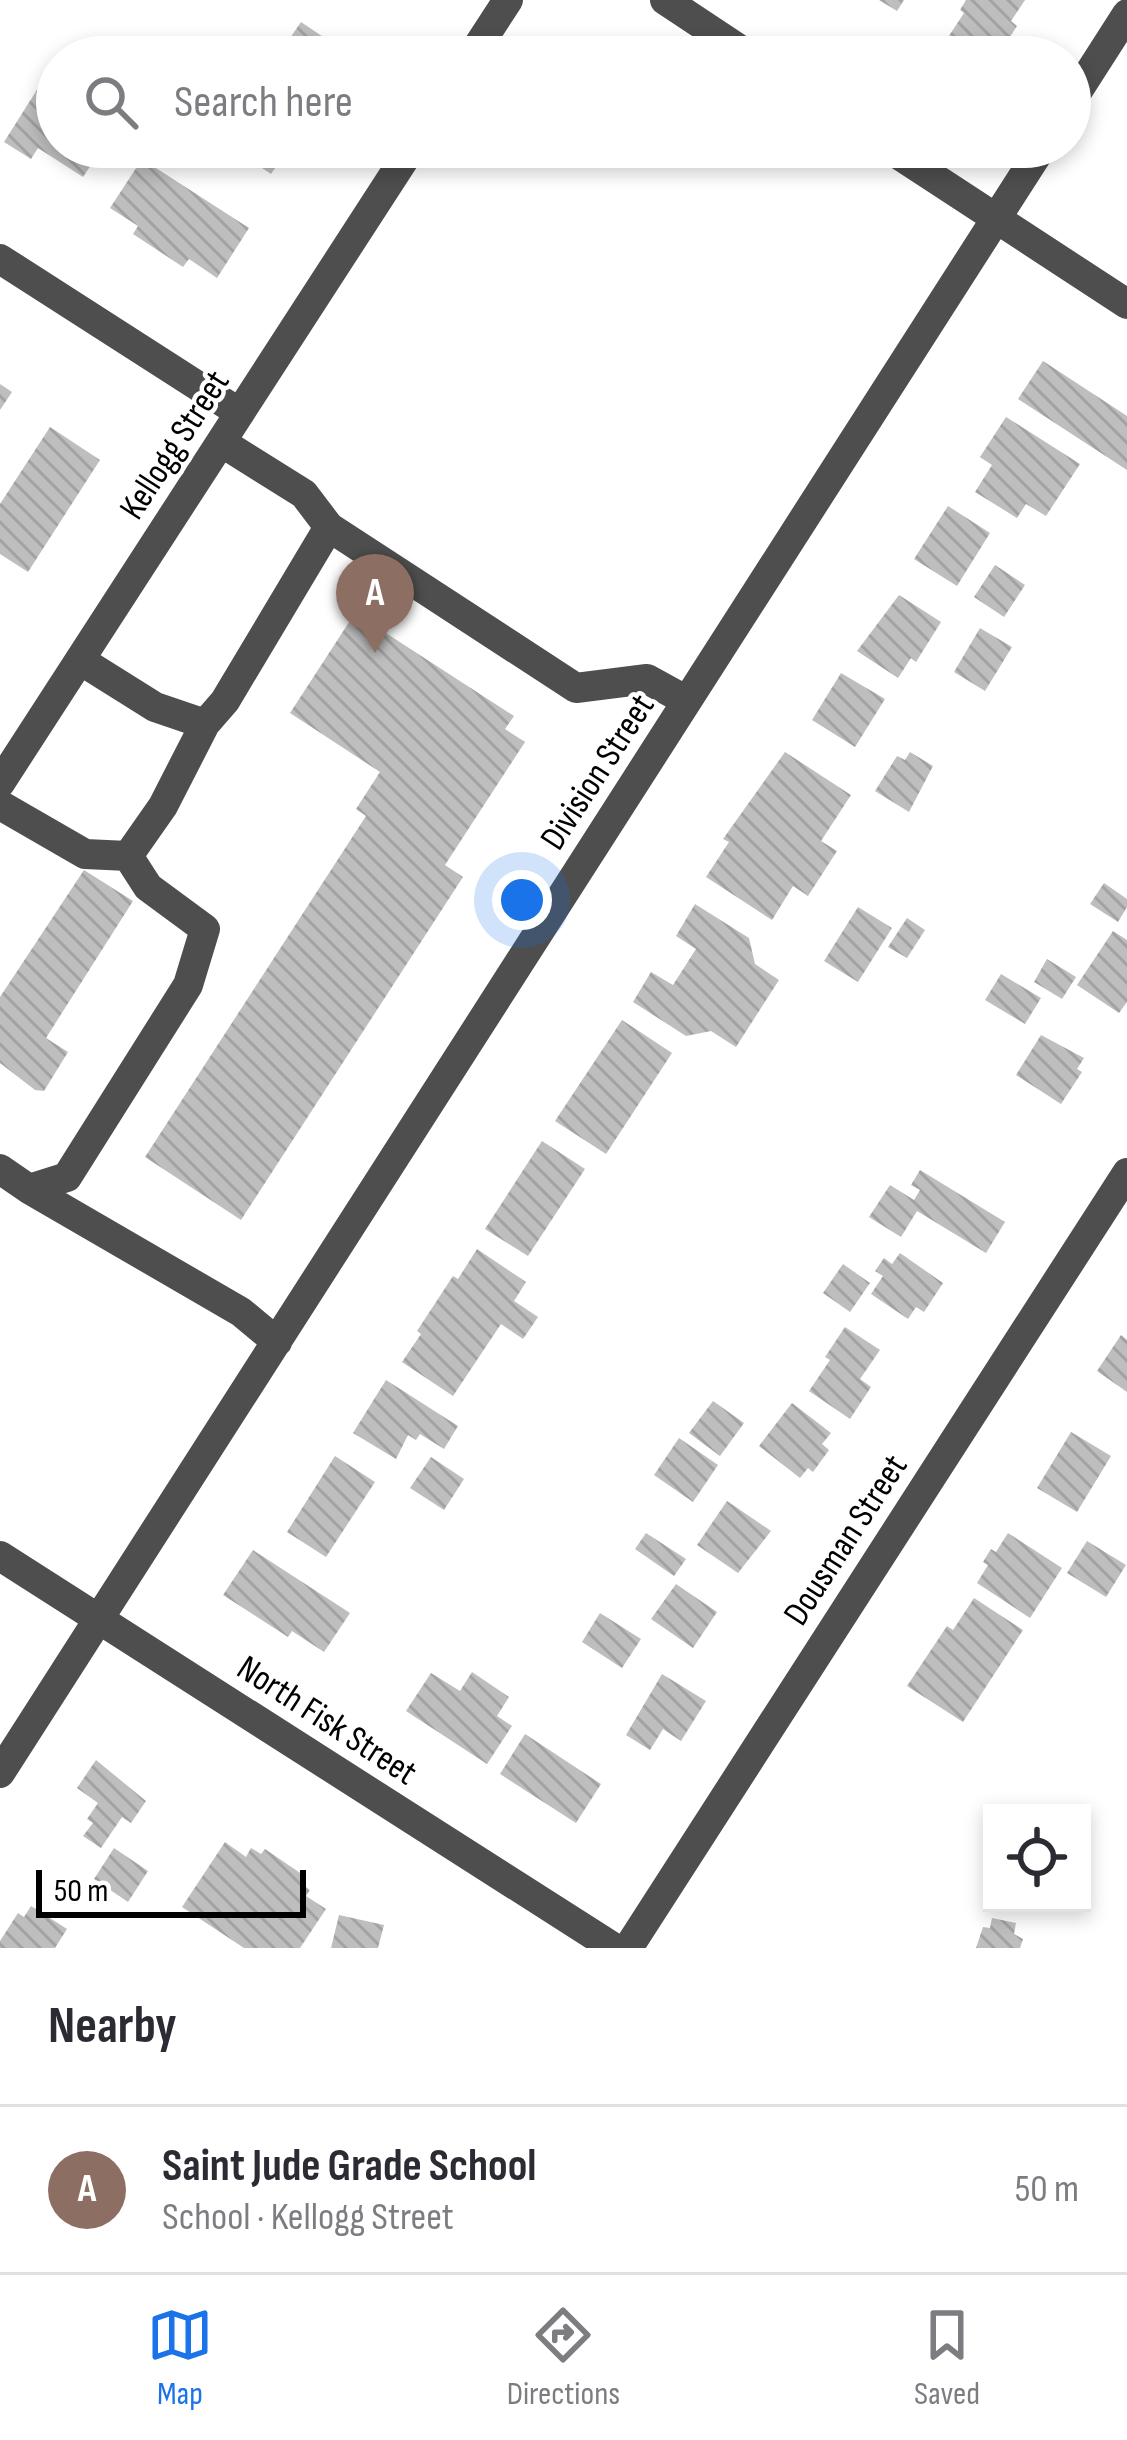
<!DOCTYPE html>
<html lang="en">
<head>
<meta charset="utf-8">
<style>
  :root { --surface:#fff; --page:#f7f7f7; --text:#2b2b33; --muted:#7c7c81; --line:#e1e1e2; --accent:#1a73e8 }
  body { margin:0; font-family:"Sofia Sans Condensed",sans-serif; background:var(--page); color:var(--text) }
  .controls { position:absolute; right:36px; bottom:36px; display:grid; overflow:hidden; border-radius:0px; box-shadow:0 6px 18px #0003 }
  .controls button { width:108px; height:108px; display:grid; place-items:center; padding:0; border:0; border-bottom:3px solid var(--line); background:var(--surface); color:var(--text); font:60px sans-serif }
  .scale { position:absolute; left:36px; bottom:30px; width:270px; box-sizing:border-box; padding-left:12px; border:6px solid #000; border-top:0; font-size:33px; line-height:42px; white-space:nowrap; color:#000; -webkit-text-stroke:9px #fff; paint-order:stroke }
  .you { position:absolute; left:522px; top:900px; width:42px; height:42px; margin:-30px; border:9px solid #fff; border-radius:50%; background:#1a73e8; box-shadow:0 0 0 18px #1a73e833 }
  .badge { display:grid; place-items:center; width:78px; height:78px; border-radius:50%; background:var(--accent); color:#fff; font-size:39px; font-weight:700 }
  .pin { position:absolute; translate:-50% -99px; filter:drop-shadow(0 3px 6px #0008) }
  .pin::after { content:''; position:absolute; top:63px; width:42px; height:36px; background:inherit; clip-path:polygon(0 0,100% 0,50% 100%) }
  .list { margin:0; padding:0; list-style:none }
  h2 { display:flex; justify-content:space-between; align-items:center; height:156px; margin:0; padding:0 48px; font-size:51px }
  h2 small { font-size:39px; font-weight:400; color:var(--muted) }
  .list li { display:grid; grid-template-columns:78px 1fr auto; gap:36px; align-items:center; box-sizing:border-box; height:168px; padding:0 48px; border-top:3px solid var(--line) }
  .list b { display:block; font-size:45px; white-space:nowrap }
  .list p { margin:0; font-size:39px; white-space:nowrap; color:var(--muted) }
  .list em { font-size:39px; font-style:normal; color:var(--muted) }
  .icon { flex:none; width:66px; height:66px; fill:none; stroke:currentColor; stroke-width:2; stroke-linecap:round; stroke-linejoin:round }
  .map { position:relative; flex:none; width:1127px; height:1948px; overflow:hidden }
  .search { position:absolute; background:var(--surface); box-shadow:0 6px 18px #0003; left:36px; right:36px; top:36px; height:132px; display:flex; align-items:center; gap:30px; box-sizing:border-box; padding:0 42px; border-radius:66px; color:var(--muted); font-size:45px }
  .sheet { height:324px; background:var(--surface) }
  nav { display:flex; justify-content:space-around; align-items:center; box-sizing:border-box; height:168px; border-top:3px solid var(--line); background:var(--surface); font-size:33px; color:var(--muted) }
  nav a { display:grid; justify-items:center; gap:6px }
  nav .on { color:var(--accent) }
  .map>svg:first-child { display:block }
  .building { fill:url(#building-back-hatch) }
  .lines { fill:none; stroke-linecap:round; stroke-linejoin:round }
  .minor { stroke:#4e4e4e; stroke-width:30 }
  .labels { text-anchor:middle; stroke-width:9; stroke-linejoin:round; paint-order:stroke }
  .street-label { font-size:36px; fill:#000; stroke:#fff }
</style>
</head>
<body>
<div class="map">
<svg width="1127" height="1948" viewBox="0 0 1127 1948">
  <defs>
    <pattern id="building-back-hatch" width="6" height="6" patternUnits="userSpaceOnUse" patternTransform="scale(3)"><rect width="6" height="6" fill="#bebebe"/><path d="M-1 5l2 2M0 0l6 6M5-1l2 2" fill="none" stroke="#a2a2a2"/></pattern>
  </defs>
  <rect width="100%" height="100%" fill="#fff"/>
  <path class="building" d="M879,0h25l-7,11z
    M966,0h59l-14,21 6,5 -20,31h-43l-13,-9 23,-35 -4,-3z
    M301,22l52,35h-76z
    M40,85l17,11v51h46l-20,30 -45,-29 -7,11 -27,-17z
    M231,147h58l-18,27z
    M142,159l107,69 -32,50 -28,-19 -6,8 -50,-33 5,-8 -28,-18z
    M1043,361l84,55v54l-109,-71z
    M0,384l12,8 -12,18z
    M1006,417l74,47 -34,52 -20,-12 -9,14 -42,-26 17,-27 -12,-8z
    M50,427l50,33 -72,112 -28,-18v-50z
    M948,506l42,27 -33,53 -43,-27z
    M995,565l30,20 -21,32 -30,-20z
    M899,595l42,27 -25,40 -5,-4 -13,20 -41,-27z
    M355,613l159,103 -9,13 20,13 -80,123 18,12 -222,343 -96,-63 221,-341 -10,-7 24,-37 -90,-59z
    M980,628l32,19 -27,44 -31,-19z
    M841,673l44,26 -30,48 -43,-27z
    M785,752l66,43 -30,46 16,10 -29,45 -15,-10 -21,34 -66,-43 23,-35 -6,-3z
    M910,752l23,14 -24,46 -34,-21 22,-35 8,4z
    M84,870l49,31 -87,137 22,14 -24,39 -9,-1 -35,-27v-66z
    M1104,883l23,16v8l-9,15 -28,-18z
    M695,904l54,34 6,26 24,16 -43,67 -25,-16 -25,5 -53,-34 18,-30 22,13 23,-36 -20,-13z
    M858,907l34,21 -34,54 -34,-21z
    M907,918l18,12 -18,28 -19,-11z
    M1113,931l14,9v62l-8,11 -42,-28z
    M1047,959l29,18 -14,22 -28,-17z
    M1001,974l40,24 -16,26 -40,-24z
    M622,1020l50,33 -66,101 -51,-33z
    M1041,1035l43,23 -7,11 5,3 -21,32 -45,-29z
    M542,1141l43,28 -57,87 -43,-27z
    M920,1170l85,52 -19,31 -69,-42 -16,26 -32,-20 21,-32 24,15 6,-10 -9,-5z
    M477,1249l49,33 -12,19 24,16 -15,22 -22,-15 -48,72 -51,-34 19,-28 -4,-3 36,-55 5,3z
    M900,1253l43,30 -19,29 -8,-5 -8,12 -37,-25 12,-18 -8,-5 9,-13 8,6z
    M843,1264l27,19 -20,29 -27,-19z
    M845,1327l35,23 -20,29 11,8 -21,32 -41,-28 21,-31 -5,-3z
    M1121,1335l6,5v52l-30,-21z
    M386,1380l72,46 -14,23 -24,-15 -4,6 -8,-5 -12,24 -43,-26z
    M713,1401l31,22 -24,33 -31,-23z
    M792,1403l39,30 -9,11 7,6 -16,22 -5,-4 -8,10 -41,-32z
    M1071,1432l40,24 -34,56 -40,-24z
    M679,1438l39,27 -25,37 -39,-27z
    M335,1456l40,26 -49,75 -39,-25z
    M431,1457l33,22 -20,31 -34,-22z
    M727,1501l44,30 -33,42 -41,-28z
    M646,1533l40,26 -12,17 -39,-27z
    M1008,1533l54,35 -32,50 -53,-35 11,-18 -5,-3 8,-13 5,3z
    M1087,1541l39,24 -20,32 -39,-24z
    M253,1550l97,63 -26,39 -32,-21 -4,6 -65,-42z
    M676,1584l41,28 -24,36 -42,-29z
    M974,1598l49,32 -60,92 -56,-36 40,-60 6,4z
    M600,1613l41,26 -19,29 -40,-26z
    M472,1672l37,25 -12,19 15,10 -25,38 -81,-53 25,-38 29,18z
    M662,1674l44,27 -25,40 -18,-12 -13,21 -24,-15z
    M525,1734l76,50 -25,39 -76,-49z
    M96,1760l50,41 -15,22 -9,-6 -21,31 -18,-12 10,-13 -6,-4 11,-16 -21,-15z
    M225,1842l21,15 5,-9 10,6 4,-5 41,28 -4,7 8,6 -4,6 20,13 -26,39h-56l-62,-41z
    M114,1848l34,23 -20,31 -34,-23z
    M31,1906l36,23 -12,19h-55v-7l18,-28 6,4z
    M339,1915l45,10 -6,23h-47z
    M992,1918l24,5 -2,11 9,5 -3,9h-44l7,-21 7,1z"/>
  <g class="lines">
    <path class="minor" d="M665,0l86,57
      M471,57l37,-57
      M1070,103l57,-89
      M887,147l240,157
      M0,259l240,154
      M221,442l83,52 25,33 247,161 71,-9 40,22
      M80,660l75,47 50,17 20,-23 104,-174
      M0,783l412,-636
      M0,805l85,49 43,2 35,-50 42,-82
      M0,1169l29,20 38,-12 121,-192 17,-56 -57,-42 -20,-31
      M29,1189l212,123 36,30
      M0,1556l614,392
      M0,1773l1042,-1626
      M628,1948l499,-775"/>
  </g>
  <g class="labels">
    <g class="street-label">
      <text transform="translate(173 444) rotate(-57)" y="13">Kellogg Street</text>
      <text transform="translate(596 771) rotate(-57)" y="13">Division Street</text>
      <text transform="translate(844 1539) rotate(-57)" y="13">Dousman Street</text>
      <text transform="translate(328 1719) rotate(33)" y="13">North Fisk Street</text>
    </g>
  </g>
</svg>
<div class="controls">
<button><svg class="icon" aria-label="locate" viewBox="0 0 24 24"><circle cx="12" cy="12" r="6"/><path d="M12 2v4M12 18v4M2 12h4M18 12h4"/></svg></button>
</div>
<div class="scale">50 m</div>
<div class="you"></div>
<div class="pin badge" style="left:375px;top:653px;background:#8d6e63">A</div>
<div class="search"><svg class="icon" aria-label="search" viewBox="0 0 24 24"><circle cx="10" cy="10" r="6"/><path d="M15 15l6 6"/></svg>Search here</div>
</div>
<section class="sheet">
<h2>Nearby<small></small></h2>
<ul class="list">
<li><span class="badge" style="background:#8d6e63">A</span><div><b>Saint Jude Grade School</b><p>School · Kellogg Street</p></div><em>50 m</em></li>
</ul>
</section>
<nav>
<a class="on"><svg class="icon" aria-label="map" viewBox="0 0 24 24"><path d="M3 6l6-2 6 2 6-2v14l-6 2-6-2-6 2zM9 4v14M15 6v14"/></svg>Map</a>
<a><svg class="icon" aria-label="directions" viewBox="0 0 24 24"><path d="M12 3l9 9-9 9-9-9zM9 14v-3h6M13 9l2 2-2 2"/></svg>Directions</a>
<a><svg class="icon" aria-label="saved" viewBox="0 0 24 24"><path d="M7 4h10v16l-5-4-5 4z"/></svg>Saved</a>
</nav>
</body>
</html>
